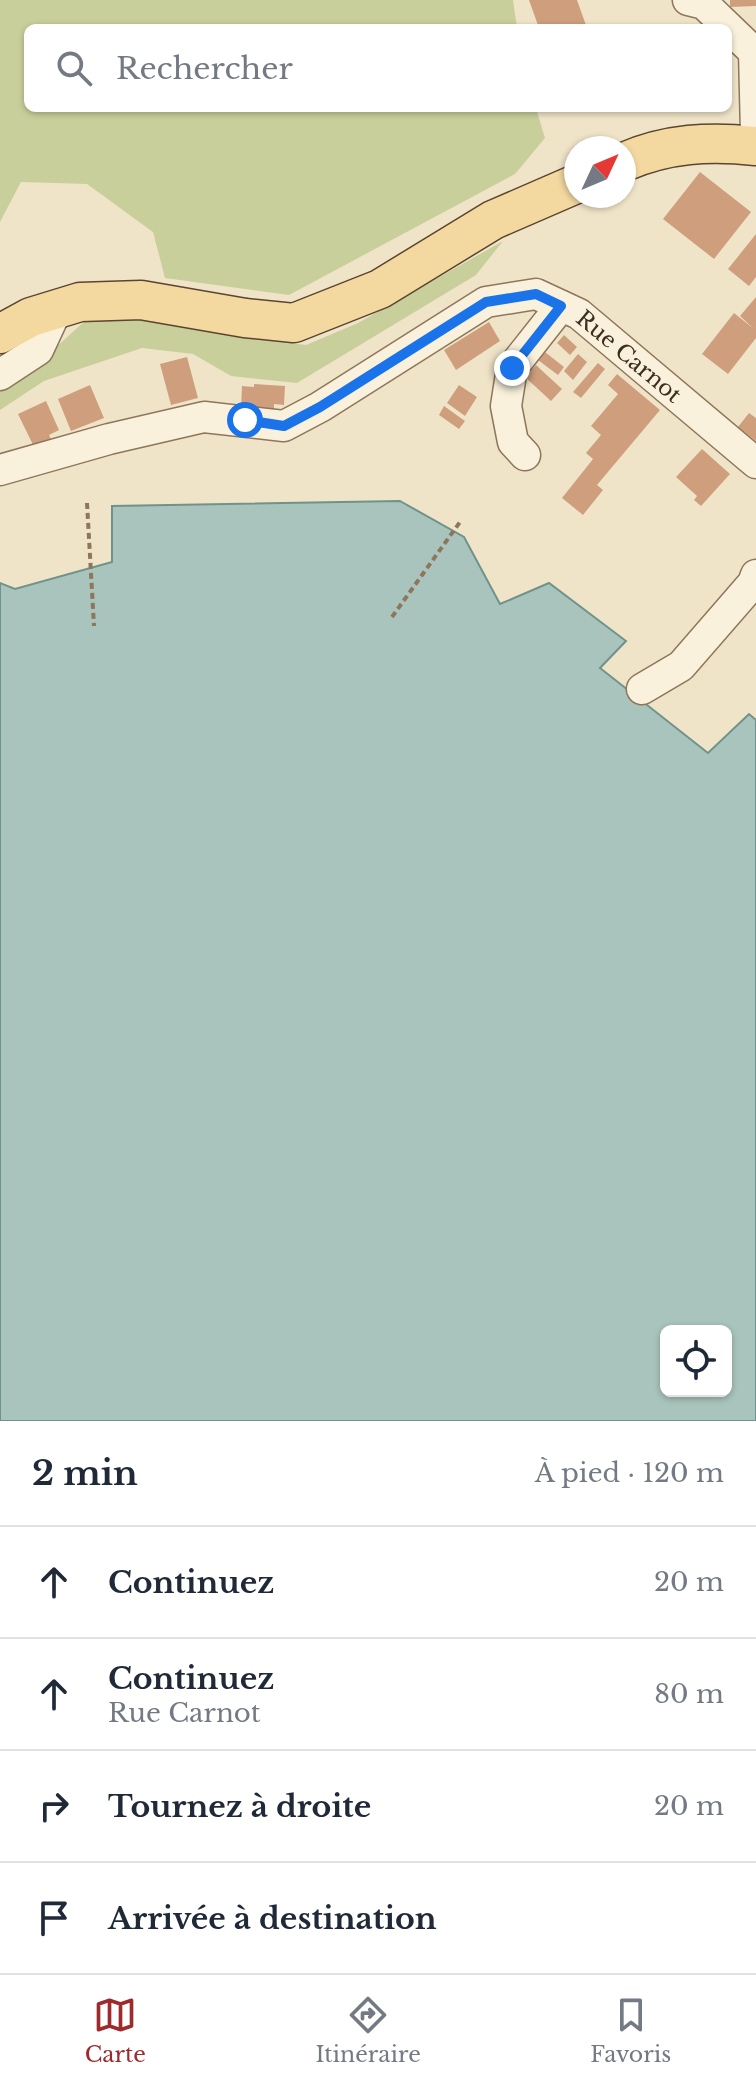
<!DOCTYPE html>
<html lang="fr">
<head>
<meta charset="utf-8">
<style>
  :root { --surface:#fff; --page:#f2f2f3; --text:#1f2937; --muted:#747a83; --line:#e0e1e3; --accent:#9e2a2b }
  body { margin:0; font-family:"Libre Baskerville",serif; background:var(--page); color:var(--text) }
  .controls { position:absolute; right:24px; bottom:24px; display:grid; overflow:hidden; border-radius:12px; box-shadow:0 2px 6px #0004 }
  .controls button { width:72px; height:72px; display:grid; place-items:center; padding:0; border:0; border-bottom:2px solid var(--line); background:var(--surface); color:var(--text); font:40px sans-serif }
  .compass { position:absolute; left:564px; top:136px; width:72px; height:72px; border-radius:50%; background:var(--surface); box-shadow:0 2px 6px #0004; rotate:46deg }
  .stop { position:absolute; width:24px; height:24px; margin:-18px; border:6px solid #1a73e8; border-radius:50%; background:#fff }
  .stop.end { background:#1a73e8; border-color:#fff; box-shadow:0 2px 8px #0008 }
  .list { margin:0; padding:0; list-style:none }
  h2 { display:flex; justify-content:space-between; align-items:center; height:104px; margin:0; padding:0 32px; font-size:34px }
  h2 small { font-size:26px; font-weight:400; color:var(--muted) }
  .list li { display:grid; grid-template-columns:52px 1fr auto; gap:24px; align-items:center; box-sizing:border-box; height:112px; padding:0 32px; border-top:2px solid var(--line) }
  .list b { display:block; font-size:30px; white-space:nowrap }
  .list p { margin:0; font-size:26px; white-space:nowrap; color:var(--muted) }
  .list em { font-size:26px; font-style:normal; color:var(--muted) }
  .icon { flex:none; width:44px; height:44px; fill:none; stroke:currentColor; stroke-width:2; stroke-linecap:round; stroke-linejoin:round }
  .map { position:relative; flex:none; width:756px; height:1421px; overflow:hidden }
  .search { position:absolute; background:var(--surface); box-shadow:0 2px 6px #0004; left:24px; right:24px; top:24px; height:88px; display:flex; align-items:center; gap:20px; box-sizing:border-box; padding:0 28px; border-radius:12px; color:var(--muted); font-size:30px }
  .sheet { height:552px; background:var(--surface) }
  nav { display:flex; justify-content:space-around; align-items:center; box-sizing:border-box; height:112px; border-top:2px solid var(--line); background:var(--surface); font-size:22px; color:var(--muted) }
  nav a { display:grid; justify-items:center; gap:4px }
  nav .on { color:var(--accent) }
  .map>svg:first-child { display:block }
  .green { fill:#c9cf9b }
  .water { fill:#a9c4bc; stroke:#6f938a; stroke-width:2; fill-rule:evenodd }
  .building { fill:#cf9f7d }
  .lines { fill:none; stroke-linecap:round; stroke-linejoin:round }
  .minor-casing { stroke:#8d765c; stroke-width:33 }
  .major-casing { stroke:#5b4430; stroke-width:41 }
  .path { stroke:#8d765c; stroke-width:4; stroke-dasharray:6 4; stroke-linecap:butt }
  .minor { stroke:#faf1dc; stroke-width:30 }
  .major { stroke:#f3d9a0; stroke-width:38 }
  .route { stroke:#1a73e8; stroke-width:10 }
  .labels { text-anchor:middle; stroke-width:6; stroke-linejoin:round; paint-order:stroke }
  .street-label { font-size:22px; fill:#3d2e20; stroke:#f7eed8 }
</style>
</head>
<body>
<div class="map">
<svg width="756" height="1421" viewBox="0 0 756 1421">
  <rect width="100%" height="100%" fill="#f0e4c8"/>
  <path class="green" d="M0,0h513l4,28h-489v80h508l9,30 -30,36 -226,121 -124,-17 -12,-46 -66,-48 -66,-2 -21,40z
    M503,241l-27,34 -179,108 -66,-7 -38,-22 -51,-6 -98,33 -44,29v-22l54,-39 33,-30 69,-5 69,20 81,11 52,-22z"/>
  <path class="water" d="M400,501l64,36 36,67 49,-21 77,58 -26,27 108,85 41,-39 7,6v701h-756v-838l15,6 97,-27v-56zM666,1331h60v60h-60z"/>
  <path class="building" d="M529,0h48l10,28h-48z
    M730,0h26v6l-26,1z
    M700,172l51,40 -37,47 -51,-40z
    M756,234v43l-7,9 -21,-17z
    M756,297v41l-28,36 -26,-20 32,-41 20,16 -14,-13z
    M489,322l11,19 -44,29 -12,-20z
    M564,335l13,12 -7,8 -13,-12z
    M545,352l19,15 -6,8 -20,-15z
    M578,354l9,8 -14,18 -9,-9z
    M187,357l11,41 -27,7 -11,-41z
    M598,363l7,6 -24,29 -8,-6z
    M536,365l26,24 -11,12 -26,-24z
    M617,374l43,36 -63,75 6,5 -20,25 -21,-17 31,-39 -7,-6 15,-18 -10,-9 27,-32 -10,-9z
    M254,384l31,2 -1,19 -10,-1v8l-33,-3 1,-23 12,1z
    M90,385l14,33 -33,13 -13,-32z
    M459,385l18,12 -12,19 -18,-13z
    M46,401l13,29 -10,5 3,6 -17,8 -17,-35z
    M444,406l21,15 -6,8 -20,-14z
    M749,413l7,5v23l-18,-14z
    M702,449l28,25 -29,32 -7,-6 3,-4 -21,-19z"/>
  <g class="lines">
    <defs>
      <g id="minor">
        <path d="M688,0l16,4 50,48"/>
        <path d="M756,52h-2l2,82"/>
        <path d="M0,375l38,-25 19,-41"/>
        <path d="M525,455l-12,-13 -7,-36 6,-38 49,-62"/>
        <path id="s1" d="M0,470l109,-31 95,-22 80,9 36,-19 166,-105 50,-8 43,20 177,149"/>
        <path d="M642,689l39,-23 72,-83 3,-8"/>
      </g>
      <path id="major" d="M624,162c43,-19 86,-21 132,-16
        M0,334l31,-17 49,-15 61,-2 104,18 49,5 86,-34 113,-69 83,-36"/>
    </defs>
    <use href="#minor" class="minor-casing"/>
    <use href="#major" class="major-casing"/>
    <path class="path" d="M87,503l7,123
      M392,617l68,-95"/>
    <use href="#minor" class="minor"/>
    <use href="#major" class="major"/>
  </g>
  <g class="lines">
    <path class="route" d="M245,420l39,6 36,-19 166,-105 50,-8 25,12 -49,62"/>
  </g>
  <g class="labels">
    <g class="street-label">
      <text dy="8" stroke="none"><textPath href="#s1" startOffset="692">Rue Carnot</textPath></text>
    </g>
  </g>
</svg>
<div class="controls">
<button><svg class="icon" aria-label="locate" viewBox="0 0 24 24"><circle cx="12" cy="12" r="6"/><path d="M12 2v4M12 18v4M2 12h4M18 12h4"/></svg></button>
</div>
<svg class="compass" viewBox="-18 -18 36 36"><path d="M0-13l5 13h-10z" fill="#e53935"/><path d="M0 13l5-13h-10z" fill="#747a83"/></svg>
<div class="stop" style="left:245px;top:420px"></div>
<div class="stop end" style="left:512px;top:368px"></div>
<div class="search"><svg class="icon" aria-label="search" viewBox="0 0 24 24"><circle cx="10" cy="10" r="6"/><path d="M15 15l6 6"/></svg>Rechercher</div>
</div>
<section class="sheet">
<h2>2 min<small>À pied · 120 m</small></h2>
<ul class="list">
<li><svg class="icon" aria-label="ahead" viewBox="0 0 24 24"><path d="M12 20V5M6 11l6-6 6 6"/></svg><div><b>Continuez</b></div><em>20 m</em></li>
<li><svg class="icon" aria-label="ahead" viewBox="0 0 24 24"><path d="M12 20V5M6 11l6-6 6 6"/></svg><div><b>Continuez</b><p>Rue Carnot</p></div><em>80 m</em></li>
<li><svg class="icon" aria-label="right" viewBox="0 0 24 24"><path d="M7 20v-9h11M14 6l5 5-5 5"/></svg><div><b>Tournez à droite</b></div><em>20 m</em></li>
<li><svg class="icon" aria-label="arrive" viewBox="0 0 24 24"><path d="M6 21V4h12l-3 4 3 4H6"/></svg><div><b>Arrivée à destination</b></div></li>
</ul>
</section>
<nav>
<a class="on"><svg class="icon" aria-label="map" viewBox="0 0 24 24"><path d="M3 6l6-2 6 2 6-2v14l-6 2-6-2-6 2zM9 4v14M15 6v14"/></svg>Carte</a>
<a><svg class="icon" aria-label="directions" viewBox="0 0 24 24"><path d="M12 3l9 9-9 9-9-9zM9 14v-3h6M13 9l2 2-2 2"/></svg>Itinéraire</a>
<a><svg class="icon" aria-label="saved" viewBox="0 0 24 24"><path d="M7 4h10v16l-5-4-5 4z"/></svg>Favoris</a>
</nav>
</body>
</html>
